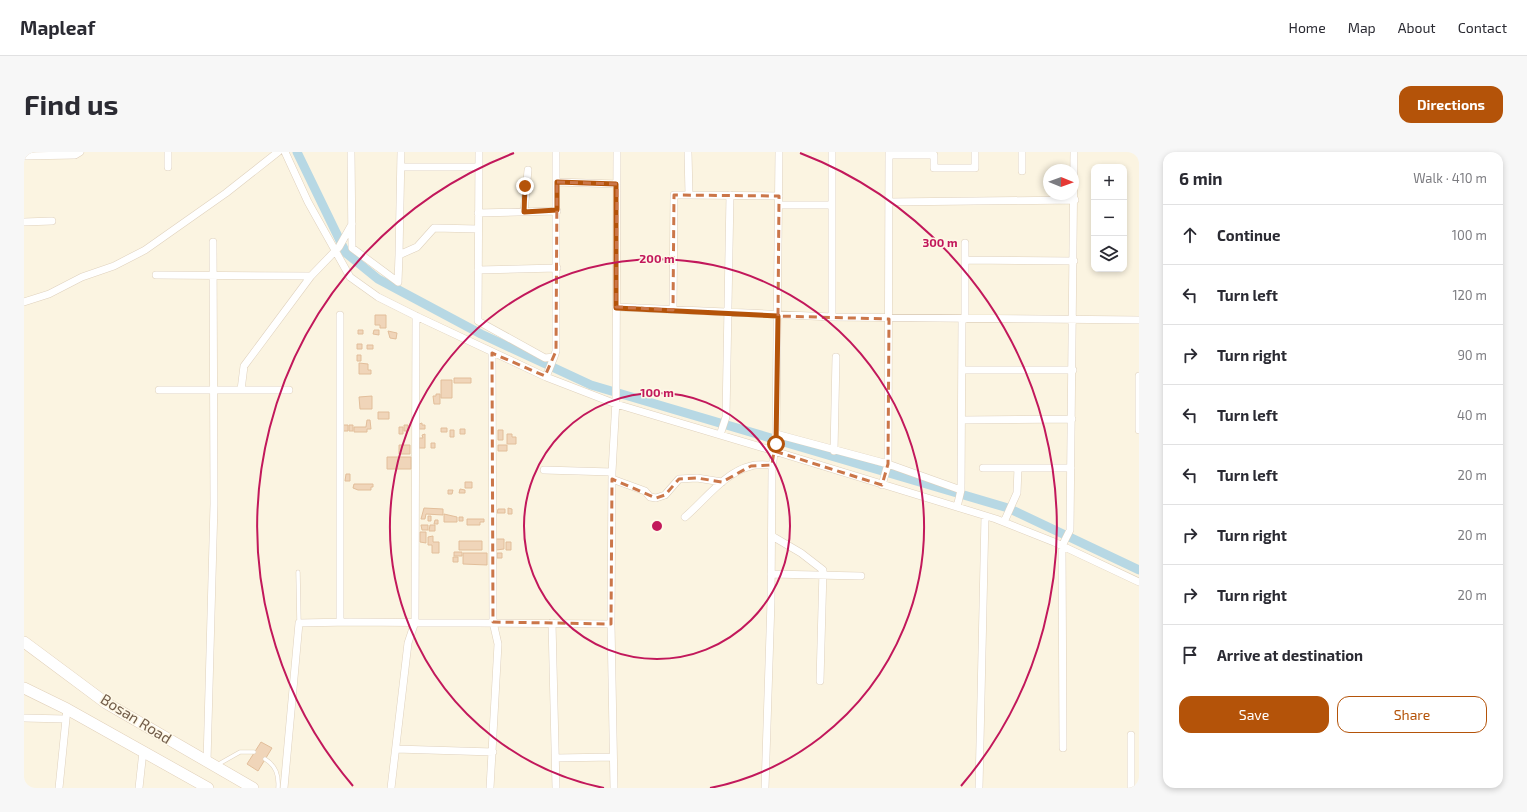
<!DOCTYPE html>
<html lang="en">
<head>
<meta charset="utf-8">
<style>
  :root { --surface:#fff; --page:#f7f7f7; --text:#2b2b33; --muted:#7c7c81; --line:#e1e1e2; --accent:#b45309 }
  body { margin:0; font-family:"Exo 2",sans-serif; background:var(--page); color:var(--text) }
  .controls { position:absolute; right:12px; top:12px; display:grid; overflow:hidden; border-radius:8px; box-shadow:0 2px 6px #0003 }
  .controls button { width:36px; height:36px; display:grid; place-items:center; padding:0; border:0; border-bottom:1px solid var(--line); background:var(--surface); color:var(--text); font:20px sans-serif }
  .compass { position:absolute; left:1019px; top:12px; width:36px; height:36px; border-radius:50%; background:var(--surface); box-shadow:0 2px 6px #0003; rotate:91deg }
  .stop { position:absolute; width:12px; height:12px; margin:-9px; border:3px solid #b45309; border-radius:50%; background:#fff }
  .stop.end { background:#b45309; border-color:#fff; box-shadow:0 1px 4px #0008 }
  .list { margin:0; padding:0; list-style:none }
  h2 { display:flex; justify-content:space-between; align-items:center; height:52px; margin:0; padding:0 16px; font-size:17px }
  h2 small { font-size:13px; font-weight:400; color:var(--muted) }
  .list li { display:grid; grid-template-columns:26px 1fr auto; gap:12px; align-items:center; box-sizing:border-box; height:60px; padding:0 16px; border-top:1px solid var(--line) }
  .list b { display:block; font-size:15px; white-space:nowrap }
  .list em { font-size:13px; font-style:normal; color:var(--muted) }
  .actions { display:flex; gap:8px; padding:12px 16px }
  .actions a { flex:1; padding:9px 0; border:1px solid var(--accent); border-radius:12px; text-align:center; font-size:14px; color:var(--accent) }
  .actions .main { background:var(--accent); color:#fff }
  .icon { flex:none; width:22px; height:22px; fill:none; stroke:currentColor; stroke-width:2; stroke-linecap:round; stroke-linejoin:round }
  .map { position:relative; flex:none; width:1115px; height:636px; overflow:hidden; border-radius:12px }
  header { display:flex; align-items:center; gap:24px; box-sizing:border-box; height:56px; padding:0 20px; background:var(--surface); border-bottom:1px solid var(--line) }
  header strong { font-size:19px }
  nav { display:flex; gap:22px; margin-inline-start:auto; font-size:14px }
  .intro { display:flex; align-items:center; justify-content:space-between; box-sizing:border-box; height:96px; padding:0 24px }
  h1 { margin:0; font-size:28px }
  .button { padding:10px 18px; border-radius:12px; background:var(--accent); color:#fff; font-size:14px; font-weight:700 }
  main { display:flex; gap:24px; padding:0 24px }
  aside { flex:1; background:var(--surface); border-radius:12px; box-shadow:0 2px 6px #0003 }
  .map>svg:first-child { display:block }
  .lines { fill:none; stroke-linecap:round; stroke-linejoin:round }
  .canal { stroke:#b7d8e4; stroke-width:9 }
  .building { fill:#f0d5b9; stroke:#e2be9a }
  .lane-casing { stroke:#dfd1bd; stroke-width:4.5 }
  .street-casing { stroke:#dfd1bd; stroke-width:8 }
  .secondary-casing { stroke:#e1d0b9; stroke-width:12 }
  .lane { stroke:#fff; stroke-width:3.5 }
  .street { stroke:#fff; stroke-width:7 }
  .secondary { stroke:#fff; stroke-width:11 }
  .route { stroke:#b45309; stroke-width:5 }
  .marked { fill:none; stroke:#cb7649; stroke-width:3; stroke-dasharray:8 5; stroke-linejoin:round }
  .ring { fill:none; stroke:#c2185b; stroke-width:2 }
  .labels { text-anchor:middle; stroke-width:3; stroke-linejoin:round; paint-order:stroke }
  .street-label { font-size:15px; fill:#715c49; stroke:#fef8e7 }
  .centre { fill:#c2185b; stroke:#fef8e7; stroke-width:2 }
  .ring-label { font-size:12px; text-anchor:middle; font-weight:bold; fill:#c2185b; stroke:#fef8e7; stroke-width:3; stroke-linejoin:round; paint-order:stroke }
</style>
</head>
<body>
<header>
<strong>Mapleaf</strong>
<nav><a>Home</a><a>Map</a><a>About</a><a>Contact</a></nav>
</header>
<div class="intro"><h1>Find us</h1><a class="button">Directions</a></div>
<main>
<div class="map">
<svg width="1115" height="636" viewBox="0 0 1115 636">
  <rect width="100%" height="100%" fill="#fbf4e1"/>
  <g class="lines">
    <path class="canal" d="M273,0l49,101 32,26 103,55 110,51 417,123 131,62"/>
  </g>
  <path class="building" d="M351,163h11v13h-6v-3h-5z
    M334,178h5v4h-5z
    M350,178h5v5l-6,-1z
    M364,179l9,2 -1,6 -6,-1z
    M333,192h5v5h-5z
    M343,193h6v4h-6z
    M333,203h4v6h-4z
    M335,211l9,1v6h3v4h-12z
    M430,226h17v5h-17z
    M417,228h11v18h-11z
    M412,242h4v10h-6l-1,-8h3z
    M348,244v13h-12l-1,-12z
    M354,260h11v7h-11z
    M343,268h3l1,9h-4v3h-13v-5h12z
    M398,271v2h3v4h-6v-5z
    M319,273h5v6h-5z
    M325,273h4v6h-4z
    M380,273h4v6h-4z
    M375,275h4v7h-4z
    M417,276h6v4h-6z
    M436,277h5v5h-5z
    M426,278h4v7h-4z
    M474,278h5v10h-5z
    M401,282v14h-6v-10h4l-1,-3z
    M483,282h5v3h4v7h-9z
    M407,291h4v5h-4z
    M375,293h11v9h-11z
    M474,293h9v6h-9z
    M363,305h24v12h-24z
    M322,322h4v7h-5z
    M441,330h7v6h-7z
    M330,332h19v3h-2v3h-13l-5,-2z
    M436,337l5,1v3h-6z
    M424,338h5l-1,4h-4z
    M400,356l19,1v6l-17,-1 -1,5h-4z
    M484,356l4,1v5h-4z
    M474,357h7v4h-8z
    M420,362l13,3v5h-13z
    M404,364h3v5h-3z
    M435,365h4v4h-4z
    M443,367h17v3h-4v3h-13z
    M411,368h3v4h-4z
    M397,373h7v5h-6z
    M406,373h5v6h-6z
    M396,380h6v11l-6,-1z
    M409,384v6h6v11h-7v-8h-4v-8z
    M472,387h8v10l-8,1z
    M435,389h23v9h-23z
    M482,390h5v8h-5z
    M430,400h8v4h-8z
    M439,401h24v12l-24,-1z
    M473,401h5v5h-5z
    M429,405h5v5h-5z
    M237,590l11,6 -14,23 -11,-7z"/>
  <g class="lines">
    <defs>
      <path id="lane" d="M274,420l1,51
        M241,607c11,7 14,16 13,29
        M193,613l23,-13h14"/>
      <path id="street" d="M261,0l23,50 42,75 28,20 38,19 130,61 70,27 158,47 222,68 58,23 85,40
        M327,0l1,96 46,34
        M455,0l-1,169 67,37 9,-1 2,-6v-199
        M998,0v19
        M865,3h45v13h41v-16
        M0,4l51,-1 5,-3
        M144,15v-15
        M377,15h78
        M533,30l60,2
        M665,43l90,1
        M865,50l186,-2
        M755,53h53
        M500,60l4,-42
        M454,61l79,-2
        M0,70l28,-1
        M375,103l2,-103
        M941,108l109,1
        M454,118l79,-2
        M132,123l155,1
        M374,130l1,-27 18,-8 17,-19 44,1
        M0,150l25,-8 33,-17 32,-11 31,-16 81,-57 52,-41
        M592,155l216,10 307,3
        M649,158l1,-115h15l-1,-43
        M316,163v307
        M808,165v-165
        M941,167v-76
        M938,218h111
        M1115,224v54
        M522,225l8,-20
        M135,238h130
        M217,238l3,-24 67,-90 28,-29 13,-23
        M938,268l110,-1
        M752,282l112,30 73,26
        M696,283l6,-18 4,-222
        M810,299l2,-94
        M959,316h88
        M520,318l68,2
        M588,327l33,12 5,6 6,1 9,-3 14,-16 18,-1 25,4
        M858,333l6,-21 1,-312
        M933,355l4,-17 1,-171
        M661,365c20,-17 40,-45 66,-51 6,-2 14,-1 21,-1
        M980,370l13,-29 1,-25
        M748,384l29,17 22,17 -3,111
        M747,422l90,2
        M528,471l4,165
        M0,566l41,1
        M1039,596l-1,-202 8,-16 4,-378
        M372,597l97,3
        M532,606l57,-1
        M183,610l7,-258 -1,-262
        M35,636l8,-79
        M115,636l4,-37
        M260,636l15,-165 51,-1 261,2
        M367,636l17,-145 7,-21 1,-306
        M466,636l8,-144 -5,-22 -1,-269
        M590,636l-3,-164 1,-152 4,-72 1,-248
        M741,636l6,-187 1,-131 4,-36 3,-282
        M955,636l6,-272
        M1107,636v-53"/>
      <path id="secondary" d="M0,490l82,61 147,85
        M0,536l43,21 141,79"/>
    </defs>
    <use href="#lane" class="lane-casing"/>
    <use href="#street" class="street-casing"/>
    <use href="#secondary" class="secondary-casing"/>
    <use href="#lane" class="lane"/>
    <use href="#street" class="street"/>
    <use href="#secondary" class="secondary"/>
  </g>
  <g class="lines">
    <path class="route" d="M501,34l-1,26 33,-2v-28l59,2v124l162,8 -2,128"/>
  </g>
  <path class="marked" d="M533,30l60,2 -1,123 57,3 1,-115 105,1 -1,120 111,3 -1,145 -6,21 -108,-34 -2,14 -21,1 -29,16 -25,-4 -18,1 -14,16 -9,3 -44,-19 -1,145 -118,-2 -1,-269 53,23 11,-25z"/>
  <g class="ring">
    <circle cx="633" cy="374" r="133"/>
    <path d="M580 636A267 267 0 1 1 686 636"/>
    <path d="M329 634A400 400 0 0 1 490 1M776 1A400 400 0 0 1 937 634"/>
  </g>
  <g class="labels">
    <g class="street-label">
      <text transform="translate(112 567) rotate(32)" y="5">Bosan Road</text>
    </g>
  </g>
  <circle cx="633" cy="374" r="6" class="centre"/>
  <g class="ring-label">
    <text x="916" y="95">300 m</text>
    <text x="633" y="111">200 m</text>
    <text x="633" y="245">100 m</text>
  </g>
</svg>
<div class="controls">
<button>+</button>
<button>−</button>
<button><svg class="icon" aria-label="layers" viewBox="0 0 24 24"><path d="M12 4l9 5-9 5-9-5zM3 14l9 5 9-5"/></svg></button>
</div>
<svg class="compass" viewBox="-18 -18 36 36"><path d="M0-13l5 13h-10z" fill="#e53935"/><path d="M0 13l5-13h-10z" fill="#7c7c81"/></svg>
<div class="stop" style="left:752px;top:292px"></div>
<div class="stop end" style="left:501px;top:34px"></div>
</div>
<aside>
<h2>6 min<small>Walk · 410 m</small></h2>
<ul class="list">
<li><svg class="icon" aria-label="ahead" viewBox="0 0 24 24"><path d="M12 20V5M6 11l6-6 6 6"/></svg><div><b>Continue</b></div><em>100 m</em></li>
<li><svg class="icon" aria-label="left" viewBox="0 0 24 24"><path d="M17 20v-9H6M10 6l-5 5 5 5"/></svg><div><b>Turn left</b></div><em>120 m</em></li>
<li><svg class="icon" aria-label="right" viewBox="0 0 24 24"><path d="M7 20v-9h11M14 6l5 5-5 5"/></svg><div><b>Turn right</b></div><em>90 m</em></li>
<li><svg class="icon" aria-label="left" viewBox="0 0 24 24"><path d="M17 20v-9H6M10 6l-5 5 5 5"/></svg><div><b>Turn left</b></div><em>40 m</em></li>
<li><svg class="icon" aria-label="left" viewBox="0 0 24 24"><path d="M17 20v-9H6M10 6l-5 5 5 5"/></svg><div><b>Turn left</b></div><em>20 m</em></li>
<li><svg class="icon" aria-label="right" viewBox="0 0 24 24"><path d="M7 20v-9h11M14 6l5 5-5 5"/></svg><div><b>Turn right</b></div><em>20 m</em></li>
<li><svg class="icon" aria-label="right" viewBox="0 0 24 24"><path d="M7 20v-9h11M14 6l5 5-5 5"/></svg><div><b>Turn right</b></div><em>20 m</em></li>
<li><svg class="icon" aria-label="arrive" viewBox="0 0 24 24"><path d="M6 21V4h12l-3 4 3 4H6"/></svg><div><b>Arrive at destination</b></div></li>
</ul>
<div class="actions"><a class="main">Save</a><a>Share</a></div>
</aside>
</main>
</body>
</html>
